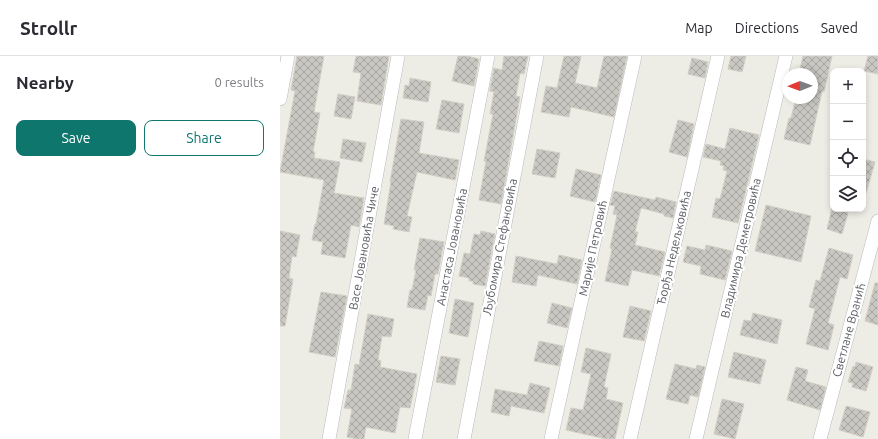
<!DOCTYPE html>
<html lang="en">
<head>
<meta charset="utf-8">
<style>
  :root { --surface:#fff; --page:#f2f2f3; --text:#2b2b33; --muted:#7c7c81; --line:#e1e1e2; --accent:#0f766e }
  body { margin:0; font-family:Ubuntu,sans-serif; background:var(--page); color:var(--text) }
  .controls { position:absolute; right:12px; top:12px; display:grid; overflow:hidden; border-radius:8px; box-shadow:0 2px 6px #0003 }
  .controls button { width:36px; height:36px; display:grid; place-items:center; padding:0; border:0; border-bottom:1px solid var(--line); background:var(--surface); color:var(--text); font:20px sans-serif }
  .compass { position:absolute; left:502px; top:12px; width:36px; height:36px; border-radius:50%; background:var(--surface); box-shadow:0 2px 6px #0003; rotate:269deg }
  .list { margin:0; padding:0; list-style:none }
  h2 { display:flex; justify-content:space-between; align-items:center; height:52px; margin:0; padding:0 16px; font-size:17px }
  h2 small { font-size:13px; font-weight:400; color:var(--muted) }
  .actions { display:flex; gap:8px; padding:12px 16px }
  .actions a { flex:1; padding:9px 0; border:1px solid var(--accent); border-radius:8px; text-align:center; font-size:14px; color:var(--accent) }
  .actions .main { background:var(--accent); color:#fff }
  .icon { flex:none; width:22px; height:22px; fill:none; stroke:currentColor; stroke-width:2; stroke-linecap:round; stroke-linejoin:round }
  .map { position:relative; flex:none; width:598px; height:383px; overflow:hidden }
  header { display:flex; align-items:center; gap:24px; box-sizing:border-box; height:56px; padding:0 20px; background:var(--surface); border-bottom:1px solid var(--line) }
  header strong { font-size:19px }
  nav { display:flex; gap:22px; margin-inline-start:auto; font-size:14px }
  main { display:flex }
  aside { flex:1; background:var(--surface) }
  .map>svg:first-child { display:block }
  .building { fill:url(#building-cross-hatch); stroke:#d2cfc4 }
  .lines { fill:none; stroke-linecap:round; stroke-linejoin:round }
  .minor-casing { stroke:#b7b9bd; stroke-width:14 }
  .minor { stroke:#fff; stroke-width:13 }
  .labels { text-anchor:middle; stroke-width:4; stroke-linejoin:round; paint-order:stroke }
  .street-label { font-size:12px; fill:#5d5f64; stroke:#fff }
</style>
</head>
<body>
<header>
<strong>Strollr</strong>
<nav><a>Map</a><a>Directions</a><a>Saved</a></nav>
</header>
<main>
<aside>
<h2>Nearby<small>0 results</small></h2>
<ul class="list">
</ul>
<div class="actions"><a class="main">Save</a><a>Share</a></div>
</aside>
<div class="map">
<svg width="598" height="383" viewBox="0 0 598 383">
  <defs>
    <pattern id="building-cross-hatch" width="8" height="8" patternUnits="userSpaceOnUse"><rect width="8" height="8" fill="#c9c7c2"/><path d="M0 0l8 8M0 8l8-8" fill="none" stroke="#a6a5a1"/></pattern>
  </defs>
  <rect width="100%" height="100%" fill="#eeede5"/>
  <path class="building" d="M17,0h27l-10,56 6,1 -7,39h2l-1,6 26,4 -6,31 30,5 -5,29 -8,-2 -6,33 -24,-4 2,-12 -11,-2 3,-16h1l8,-44 -44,-8 15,-81 -4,-1z
    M76,0h33l-8,49 -24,-4 4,-28 -8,-1z
    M178,0h9l12,3 -5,27 -22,-5z
    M224,0h24l-4,18 -4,-1 -4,23 4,1 -19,107 -22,-4 7,-39h-2l9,-47h-3l4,-22 -4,-1v-2l4,-21 8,2z
    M284,0h17l-6,27 22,5 7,-32h23l-13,61 -43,-10 -2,10 -28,-5 5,-26 11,2z
    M451,0h15l-4,16 -14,-3z
    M523,0h29l-8,36 -2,-1 -12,54 -26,-6 5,-21h2l5,-20 10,2v-2h6v-24h-13z
    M588,0h10v18l-14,-3z
    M412,2l16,4 -3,16 -17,-4z
    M130,22l21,4 -3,20 -25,-4 2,-13 4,1z
    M58,38l17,3 -4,22 -17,-3z
    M162,44l22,4 -5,29 -23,-4z
    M121,63l23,3 -5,31 40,7 -4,20 -38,-8 -10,44 5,1 -3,15 -16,-3 1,-3 -10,-2 7,-42h-1z
    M398,64l16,4 -7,33 -18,-5z
    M450,72l29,7 -21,88 -26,-6 4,-19 4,1 7,-28 -4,-1 1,-4 -4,-1 1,-4 -18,-4 3,-13 19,5z
    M63,83l23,4 -4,19 -22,-4z
    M257,93l23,4 -5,25 -23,-4z
    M583,103l12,3 -9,31h-3z
    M296,113l25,6 -6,27 -25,-6z
    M334,135l41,9 1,-3 20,5 -3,16 -9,-2v-2l-23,-6 -6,24h3l-3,13 30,7 -6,24 -27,-6 -4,16 -23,-5 7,-32 -2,-1 7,-33 -4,-1 2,-8 -5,-1z
    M486,149l45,11 -10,46 -46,-11z
    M552,152l16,5 -6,21 -15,-5z
    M0,175l20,4 -4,22 -4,-1 -3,22 4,1 -8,47h-5z
    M201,175l14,3 -10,52 -12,-2v-3h-4v-3l-10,-2 5,-23 6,1 4,-20 6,1z
    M140,182l24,4 -6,32h-3l-4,22 -3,-1 -3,15 -18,-3 3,-17h2l4,-20h-2z
    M426,189l26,6 -7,29 -25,-6 1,-8 -18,-4 4,-16 18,4z
    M549,192l24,7 -6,24 -7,-2 -12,46 6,2 -6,25 -22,-6 9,-35 -6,-2 7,-27 4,1z
    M279,199l23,5 -5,24 -39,-9 -2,11 -24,-4 4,-26 41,8z
    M595,227h3v42l-13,-4z
    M41,236l26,4 -12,61 -26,-5z
    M175,243l19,4 -6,34 -19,-4z
    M272,247l20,5 -5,20 -20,-5z
    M350,250l21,5 -7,30 -21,-4z
    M473,257l29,7 -5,24 -37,-9 4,-15 7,1z
    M88,258l26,5 -3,18 -9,-1 -4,24 3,1 -1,6 37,7 -7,34 -10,-1 -5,26 -29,-6 -2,12h-7l-10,-2 5,-28 -8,-1 4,-18h3l4,-26 4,1z
    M259,285l24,5 -4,20 -25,-5z
    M306,292l25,6 -7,33 4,1 -2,11 17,4 -8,36h-9l-40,-9 5,-22 12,2 8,-36 -10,-2z
    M454,296l32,8 -6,24 -32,-7z
    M161,300l19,3 -5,26 -19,-3z
    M576,306l17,5 -7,24 -14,-4 1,-4 -5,-1 5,-16 2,1z
    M395,308l21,5 1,-4 8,2 -7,30 -8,-2 -2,9 -22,-5z
    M516,311l12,3 -3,11 21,6 -6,23 -33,-10z
    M250,327l20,5 -6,25 -33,-7 -2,10 -18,-4 4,-23 32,6z
    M442,343l22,5 -9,35 -21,-5z
    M566,350l24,6 -7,25 -24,-7z"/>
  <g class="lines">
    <defs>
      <path id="minor" d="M0,43l8,-43
        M49,383l69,-383
        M135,383l73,-383
        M184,383l73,-383
        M271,383l84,-383
        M350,383l88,-383
        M416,383l90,-383
        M540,383l58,-218"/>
    </defs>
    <use href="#minor" class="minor-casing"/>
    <use href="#minor" class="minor"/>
  </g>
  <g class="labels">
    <g class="street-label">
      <text transform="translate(172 191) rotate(-79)" y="4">Анастаса Јовановића</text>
      <text transform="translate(220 191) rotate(-79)" y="4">Љубомира Стефановића</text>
      <text transform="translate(84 192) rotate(-80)" y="4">Васе Јовановића Чиче</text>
      <text transform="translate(313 192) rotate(-78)" y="4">Марије Петровић</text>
      <text transform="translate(394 192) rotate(-77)" y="4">Ђорђа Недељковића</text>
      <text transform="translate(461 192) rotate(-77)" y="4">Владимира Деметровића</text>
      <text transform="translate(569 274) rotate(-75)" y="4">Светлане Вранић</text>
    </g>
  </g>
</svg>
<div class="controls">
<button>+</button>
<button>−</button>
<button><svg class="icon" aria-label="locate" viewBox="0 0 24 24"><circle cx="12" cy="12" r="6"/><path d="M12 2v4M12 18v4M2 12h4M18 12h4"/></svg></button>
<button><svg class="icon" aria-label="layers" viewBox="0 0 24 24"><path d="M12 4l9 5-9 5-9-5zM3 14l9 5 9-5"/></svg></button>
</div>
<svg class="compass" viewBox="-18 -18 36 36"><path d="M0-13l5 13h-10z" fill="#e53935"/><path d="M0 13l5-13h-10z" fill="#7c7c81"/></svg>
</div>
</main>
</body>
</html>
